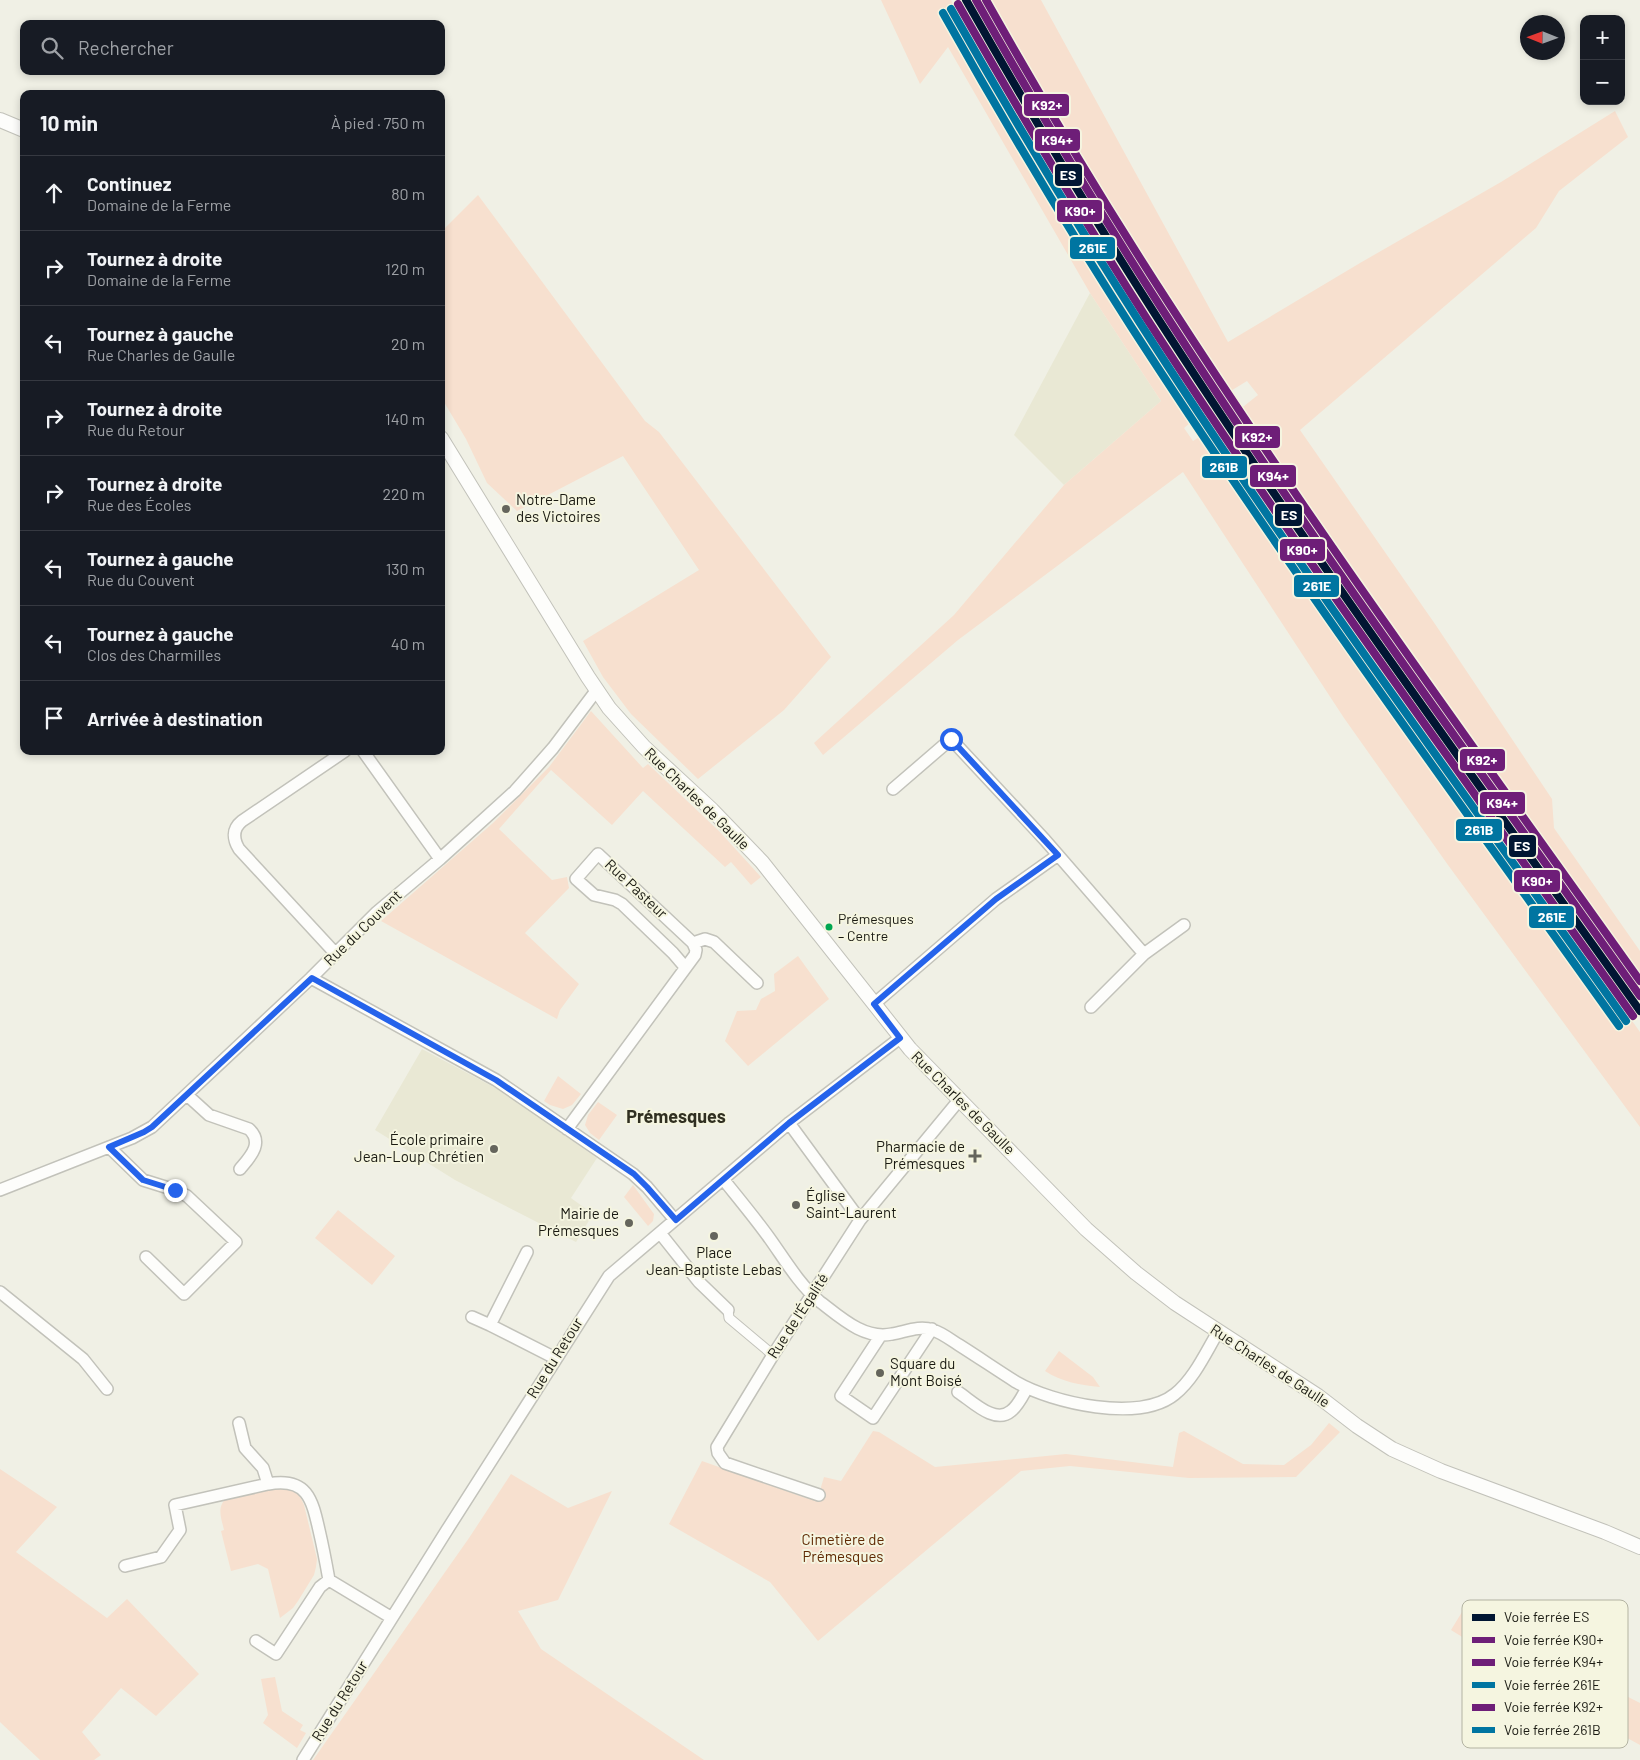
<!DOCTYPE html>
<html lang="fr">
<head>
<meta charset="utf-8">
<style>
  :root { --surface:#171b24; --page:#20242c; --text:#f1f3f6; --muted:#9ea1a6; --line:#363941 }
  body { margin:0; font-family:Barlow,sans-serif; background:var(--page); color:var(--text) }
  .controls { position:absolute; right:15px; top:15px; display:grid; overflow:hidden; border-radius:10px; box-shadow:0 2px 8px #0003 }
  .controls button { width:45px; height:45px; display:grid; place-items:center; padding:0; border:0; border-bottom:1px solid var(--line); background:var(--surface); color:var(--text); font:25px sans-serif }
  .compass { position:absolute; left:1520px; top:15px; width:45px; height:45px; border-radius:50%; background:var(--surface); box-shadow:0 2px 8px #0003; rotate:271deg }
  .stop { position:absolute; width:15px; height:15px; margin:-11px; border:4px solid #2563eb; border-radius:50%; background:#fff }
  .stop.end { background:#2563eb; border-color:#fff; box-shadow:0 1px 5px #0008 }
  .list { margin:0; padding:0; list-style:none }
  h2 { display:flex; justify-content:space-between; align-items:center; height:65px; margin:0; padding:0 20px; font-size:21px }
  h2 small { font-size:16px; font-weight:400; color:var(--muted) }
  .list li { display:grid; grid-template-columns:32px 1fr auto; gap:15px; align-items:center; box-sizing:border-box; height:75px; padding:0 20px; border-top:1px solid var(--line) }
  .list b { display:block; font-size:19px; white-space:nowrap }
  .list p { margin:0; font-size:16px; white-space:nowrap; color:var(--muted) }
  .list em { font-size:16px; font-style:normal; color:var(--muted) }
  .icon { flex:none; width:28px; height:28px; fill:none; stroke:currentColor; stroke-width:2; stroke-linecap:round; stroke-linejoin:round }
  .map { position:relative; flex:none; width:1640px; height:1760px; overflow:hidden }
  .search { position:absolute; background:var(--surface); box-shadow:0 2px 8px #0003; left:20px; top:20px; width:425px; height:55px; display:flex; align-items:center; gap:12px; box-sizing:border-box; padding:0 18px; border-radius:10px; color:var(--muted); font-size:19px }
  .panel { position:absolute; background:var(--surface); box-shadow:0 2px 8px #0003; left:20px; top:90px; width:425px; height:665px; border-radius:10px }
  .map>svg:first-child { display:block }
  .built { fill:#e9e8d4 }
  .green { fill:#f7e0cf }
  .lines { fill:none; stroke-linecap:round; stroke-linejoin:round }
  .pedestrian-casing { stroke:#c2c2ba; stroke-width:11 }
  .minor-casing { stroke:#c2c2ba; stroke-width:14 }
  .tertiary-casing { stroke:#c2c2ba; stroke-width:16 }
  .pedestrian { stroke:#fdfdfb; stroke-width:9 }
  .minor { stroke:#fdfdfb; stroke-width:11 }
  .tertiary { stroke:#fdfdfb; stroke-width:14 }
  .rail-1-casing { stroke:#f5f5e0; stroke-width:11 }
  .rail-2-casing { stroke:#f5f5e0; stroke-width:11 }
  .rail-3-casing { stroke:#f5f5e0; stroke-width:11 }
  .rail-4-casing { stroke:#f5f5e0; stroke-width:11 }
  .rail-5-casing { stroke:#f5f5e0; stroke-width:11 }
  .rail-6-casing { stroke:#f5f5e0; stroke-width:11 }
  .rail-1 { stroke:#011633; stroke-width:8 }
  .rail-2 { stroke:#6e1e78; stroke-width:8 }
  .rail-3 { stroke:#6e1e78; stroke-width:8 }
  .rail-4 { stroke:#0075a1; stroke-width:8 }
  .rail-5 { stroke:#6e1e78; stroke-width:8 }
  .rail-6 { stroke:#0075a1; stroke-width:8 }
  .route { stroke:#2563eb; stroke-width:6 }
  .poi-dot { fill:#65655c; stroke:#f5f5e0; stroke-width:2 }
  .bus-dot { fill:#00a651; stroke:#f5f5e0; stroke-width:2 }
  .labels { text-anchor:middle; stroke-width:4; stroke-linejoin:round; paint-order:stroke }
  .bus-label { font-size:14px; fill:#1a1a12; stroke:#f5f5e0; text-anchor:start }
  .poi-label { font-size:15px; fill:#1a1a12; stroke:#f5f5e0; text-anchor:start }
  .street-label { font-size:15px; fill:#1a1a12; stroke:#f5f5e0 }
  .park-label { font-size:15px; fill:#602a04; stroke:#f5f5e0 }
  .quarter-label { font-size:18px; font-weight:bold; fill:#313021; stroke:#f5f5e0 }
  .key { fill:#f5f5e0; stroke:#b3b3a2; stroke-width:1 }
  .key-label { font-size:14px; fill:#1a1a12 }
  .line-badge { stroke:#f5f5e0; stroke-width:2 }
  .badge-label { font-size:14px; text-anchor:middle; font-weight:bold; fill:#fff }
</style>
</head>
<body>
<div class="map">
<svg width="1640" height="1760" viewBox="0 0 1640 1760">
  <rect width="100%" height="100%" fill="#f0f0e5"/>
  <path class="built" d="M1090,293l71,108 -97,84 -50,-50z
    M422,1049l81,43 94,66 -26,40 22,16 -17,28 -121,-62 -80,-50z"/>
  <path class="green" d="M881,0h70l83,147 173,262 -23,19 9,13 25,-16 5,6 213,315 204,286v95l-192,-262 -104,-147 -161,-246 -225,168 -135,115 -9,-12 140,-128 110,-130 97,-84 -71,-108 -142,-246 -28,37z
    M989,0h52l187,342 132,-79 141,-81 114,-71 13,26 -69,54 -23,37 -236,202 135,194 117,175 2,29 86,123v27l-297,-417 -104,-151 19,-15 -11,-14 -18,11c-86,-127 -163,-260 -240,-392z
    M478,195l167,226 14,11 172,225 -47,53 -86,69 -67,-65 -28,-37 -20,-36 116,-71 -76,-114 -106,55 -30,-28 -21,-44 -25,-42v-165z
    M591,711l52,57 5,-4 71,67 42,46 -10,8 -20,-23 -6,5 -82,-76 -31,34 -61,-55 -52,59 53,51 15,-3 2,11 -44,45 54,51 -19,26 -3,9 -176,-98 112,-98 56,-56z
    M798,956l31,43 -81,67 -23,-25 12,-30 19,-1 5,-11 14,-8 -1,-17z
    M558,1076l23,18 -9,11 -9,4 -13,-4 -6,-4z
    M598,1102l19,13 -18,25 -9,-7 -5,-8 3,-10z
    M633,1185l21,29 -1,7 -5,5 -24,-29z
    M338,1210l57,46 -23,29 -57,-47z
    M1059,1351l34,26 7,10c-19,-2 -39,-5 -55,-16z
    M1329,1423l11,9 -44,45 -107,1 -119,-12 -49,5 -203,170 -48,-59 -101,-58 33,-63 104,37 9,-1 7,-4 -1,-6 3,-10 17,4 32,-50 6,1 56,35 131,-13 107,13 6,-34 5,-2 59,33 41,1 27,-20z
    M0,1469l57,38 -41,45 91,66 20,-19 72,75 -43,42 -35,-28 -39,44 19,23 -7,5h-54l-40,-38z
    M511,1474l57,34 44,-17 -54,109 -40,11 23,38 163,111h-391l156,-222z
    M279,1485c14,5 19,5 25,20l13,54 -1,8 -2,8 -16,26 -5,7 -13,10 -12,-49 -10,-5 -27,7 -10,-40 3,-1c-3,-13 -8,-24 4,-33z
    M1462,1612l178,91v42l-31,-17 -16,4 -81,-64 -61,-38z
    M275,1677l7,34 21,14 -3,5 6,3 -9,15 -34,-25 5,-8 -7,-36z"/>
  <g class="lines">
    <defs>
      <path id="pedestrian" d="M728,1310l1,8 44,37"/>
      <path id="minor" d="M363,751l77,108
        M893,789l58,-50 94,101 99,114
        M693,943l12,-4 9,3 43,41
        M336,954l-97,-105c-6,-10 -7,-20 3,-28l103,-70
        M311,978l185,102 137,94 14,13 28,33
        M874,1004l122,-105 62,-44
        M1091,1007l53,-53 40,-29
        M187,1095l22,20 40,14c15,14 1,28 -9,40
        M789,1123l71,97
        M567,1129l128,-174 1,-5 -3,-7 -95,-89 -22,25 18,16 21,5 7,4 51,49 12,14
        M109,1147l34,33 32,10 12,6 49,46 -52,52 -38,-37
        M723,1179c16,20 32,39 47,60 15,21 29,45 49,62 21,16 45,39 73,33 13,-2 27,-9 41,-4 9,3 18,10 26,15 19,12 38,25 57,37 36,21 124,41 159,12 19,-15 31,-42 43,-62
        M0,1190l132,-52 20,-11 159,-149 66,-66 63,-53 75,-68 38,-43 43,-57
        M660,1233l39,49 29,28
        M0,1292l83,67 24,30
        M472,1317l18,8 37,-73
        M490,1325l65,33
        M881,1335l-40,61 32,22 59,-89
        M958,1392c14,9 37,33 53,19 7,-5 12,-16 16,-23
        M239,1423l6,25 18,20 5,16
        M819,1495l-94,-32 -7,-10 -1,-6 56,-92 87,-135 100,-121
        M125,1566l36,-9 19,-27 -5,-25 93,-21c39,-7 44,15 51,46 4,17 7,33 10,50
        M256,1641l20,13 44,-67 9,-7 63,38
        M303,1760l144,-230 162,-254 180,-153 111,-85"/>
      <path id="tertiary" d="M0,120l24,10
        M441,438l147,239 21,31 35,39 68,63 50,52 148,187 176,180 50,44 39,30 143,93 39,30 35,23 49,22 164,61 35,15"/>
    </defs>
    <use href="#pedestrian" class="pedestrian-casing"/>
    <use href="#minor" class="minor-casing"/>
    <use href="#tertiary" class="tertiary-casing"/>
    <use href="#pedestrian" class="pedestrian"/>
    <use href="#minor" class="minor"/>
    <use href="#tertiary" class="tertiary"/>
    <defs>
      <path id="rail-1" d="M966,0c60,106 123,211 189,314 153,238 321,466 485,697"/>
      <path id="rail-2" d="M958,4c61,107 123,212 189,315 154,238 322,466 486,697"/>
      <path id="rail-3" d="M976,0c59,105 121,208 186,309 151,235 317,460 478,687"/>
      <path id="rail-4" d="M951,9c60,106 123,211 189,314 153,239 322,467 486,698"/>
      <path id="rail-5" d="M986,0c58,103 119,205 184,305 148,230 311,452 470,676"/>
      <path id="rail-6" d="M943,13c60,107 123,212 189,315 154,238 322,467 487,698"/>
    </defs>
    <use href="#rail-1" class="rail-1-casing"/>
    <use href="#rail-2" class="rail-2-casing"/>
    <use href="#rail-3" class="rail-3-casing"/>
    <use href="#rail-4" class="rail-4-casing"/>
    <use href="#rail-5" class="rail-5-casing"/>
    <use href="#rail-6" class="rail-6-casing"/>
    <use href="#rail-1" class="rail-1"/>
    <use href="#rail-2" class="rail-2"/>
    <use href="#rail-3" class="rail-3"/>
    <use href="#rail-4" class="rail-4"/>
    <use href="#rail-5" class="rail-5"/>
    <use href="#rail-6" class="rail-6"/>
  </g>
  <g class="lines">
    <path class="route" d="M175,1190l-32,-10 -34,-33 35,-15 8,-5 160,-149 184,102 138,94 13,13 29,33 113,-97 111,-85 -26,-34 122,-105 62,-44 -107,-116"/>
  </g>
  <g class="poi-dot">
    <circle cx="506" cy="509" r="5"/>
    <circle cx="494" cy="1149" r="5"/>
    <path d="M972.5 1148.5h5v5h5v5h-5v5h-5v-5h-5v-5h5z"/>
    <circle cx="796" cy="1205" r="5"/>
    <circle cx="629" cy="1223" r="5"/>
    <circle cx="714" cy="1236" r="5"/>
    <circle cx="880" cy="1373" r="5"/>
  </g>
  <circle class="bus-dot" cx="829" cy="927" r="4.5"/>
  <g class="labels">
    <g class="bus-label">
      <text x="838" y="924">Prémesques<tspan x="838" dy="17">– Centre</tspan></text>
    </g>
    <g class="poi-label">
      <text x="516" y="505">Notre-Dame<tspan x="516" dy="17">des Victoires</tspan></text>
      <text x="484" y="1145" text-anchor="end">École primaire<tspan x="484" dy="17">Jean-Loup Chrétien</tspan></text>
      <text x="965" y="1152" text-anchor="end">Pharmacie de<tspan x="965" dy="17">Prémesques</tspan></text>
      <text x="806" y="1201">Église<tspan x="806" dy="17">Saint-Laurent</tspan></text>
      <text x="619" y="1219" text-anchor="end">Mairie de<tspan x="619" dy="17">Prémesques</tspan></text>
      <text x="714" y="1258" text-anchor="middle">Place<tspan x="714" dy="17">Jean-Baptiste Lebas</tspan></text>
      <text x="890" y="1369">Square du<tspan x="890" dy="17">Mont Boisé</tspan></text>
    </g>
    <g class="street-label">
      <text transform="translate(697 799) rotate(44)" y="5">Rue Charles de Gaulle</text>
      <text transform="translate(636 889) rotate(43)" y="5">Rue Pasteur</text>
      <text transform="translate(363 928) rotate(-44)" y="5">Rue du Couvent</text>
      <text transform="translate(963 1103) rotate(45)" y="5">Rue Charles de Gaulle</text>
      <text transform="translate(798 1316) rotate(-57)" y="5">Rue de l'Égalité</text>
      <text transform="translate(555 1358) rotate(-58)" y="5">Rue du Retour</text>
      <text transform="translate(1270 1366) rotate(33)" y="5">Rue Charles de Gaulle</text>
      <text transform="translate(340 1701) rotate(-58)" y="5">Rue du Retour</text>
    </g>
    <g class="park-label">
      <text x="843" y="1545">Cimetière de<tspan x="843" dy="17">Prémesques</tspan></text>
    </g>
    <g class="quarter-label">
      <text x="676" y="1123">Prémesques</text>
    </g>
  </g>
  <rect x="1462" y="1600" width="166" height="148" rx="8" class="key"/>
  <rect x="1472" y="1614" width="23" height="7" fill="#011633"/>
  <rect x="1472" y="1637" width="23" height="6" fill="#6e1e78"/>
  <rect x="1472" y="1659" width="23" height="7" fill="#6e1e78"/>
  <rect x="1472" y="1682" width="23" height="6" fill="#0075a1"/>
  <rect x="1472" y="1704" width="23" height="7" fill="#6e1e78"/>
  <rect x="1472" y="1727" width="23" height="6" fill="#0075a1"/>
  <g class="key-label">
    <text x="1504" y="1622">Voie ferrée ES</text>
    <text x="1504" y="1645">Voie ferrée K90+</text>
    <text x="1504" y="1667">Voie ferrée K94+</text>
    <text x="1504" y="1690">Voie ferrée 261E</text>
    <text x="1504" y="1712">Voie ferrée K92+</text>
    <text x="1504" y="1735">Voie ferrée 261B</text>
  </g>
  <g class="line-badge">
    <rect x="1023" y="93" width="47" height="24" rx="5" fill="#6e1e78"/>
    <rect x="1034" y="128" width="47" height="24" rx="5" fill="#6e1e78"/>
    <rect x="1054" y="163" width="29" height="24" rx="5" fill="#011633"/>
    <rect x="1056" y="199" width="47" height="24" rx="5" fill="#6e1e78"/>
    <rect x="1069" y="236" width="47" height="24" rx="5" fill="#0075a1"/>
    <rect x="1234" y="425" width="47" height="24" rx="5" fill="#6e1e78"/>
    <rect x="1201" y="455" width="47" height="24" rx="5" fill="#0075a1"/>
    <rect x="1249" y="464" width="48" height="24" rx="5" fill="#6e1e78"/>
    <rect x="1274" y="503" width="29" height="24" rx="5" fill="#011633"/>
    <rect x="1279" y="538" width="47" height="24" rx="5" fill="#6e1e78"/>
    <rect x="1293" y="574" width="47" height="24" rx="5" fill="#0075a1"/>
    <rect x="1459" y="748" width="47" height="24" rx="5" fill="#6e1e78"/>
    <rect x="1479" y="791" width="47" height="24" rx="5" fill="#6e1e78"/>
    <rect x="1455" y="818" width="48" height="24" rx="5" fill="#0075a1"/>
    <rect x="1508" y="834" width="29" height="24" rx="5" fill="#011633"/>
    <rect x="1513" y="869" width="48" height="24" rx="5" fill="#6e1e78"/>
    <rect x="1528" y="905" width="47" height="24" rx="5" fill="#0075a1"/>
  </g>
  <g class="badge-label">
    <text x="1047" y="110">K92+</text>
    <text x="1057" y="145">K94+</text>
    <text x="1068" y="180">ES</text>
    <text x="1080" y="216">K90+</text>
    <text x="1093" y="253">261E</text>
    <text x="1257" y="442">K92+</text>
    <text x="1224" y="472">261B</text>
    <text x="1273" y="481">K94+</text>
    <text x="1289" y="520">ES</text>
    <text x="1302" y="555">K90+</text>
    <text x="1317" y="591">261E</text>
    <text x="1482" y="765">K92+</text>
    <text x="1502" y="808">K94+</text>
    <text x="1479" y="835">261B</text>
    <text x="1522" y="851">ES</text>
    <text x="1537" y="886">K90+</text>
    <text x="1552" y="922">261E</text>
  </g>
</svg>
<div class="controls">
<button>+</button>
<button>−</button>
</div>
<svg class="compass" viewBox="-18 -18 36 36"><path d="M0-13l5 13h-10z" fill="#e53935"/><path d="M0 13l5-13h-10z" fill="#9ea1a6"/></svg>
<div class="stop" style="left:951px;top:739px"></div>
<div class="stop end" style="left:175px;top:1190px"></div>
<div class="search"><svg class="icon" aria-label="search" viewBox="0 0 24 24"><circle cx="10" cy="10" r="6"/><path d="M15 15l6 6"/></svg>Rechercher</div>
<section class="panel">
<h2>10 min<small>À pied · 750 m</small></h2>
<ul class="list">
<li><svg class="icon" aria-label="ahead" viewBox="0 0 24 24"><path d="M12 20V5M6 11l6-6 6 6"/></svg><div><b>Continuez</b><p>Domaine de la Ferme</p></div><em>80 m</em></li>
<li><svg class="icon" aria-label="right" viewBox="0 0 24 24"><path d="M7 20v-9h11M14 6l5 5-5 5"/></svg><div><b>Tournez à droite</b><p>Domaine de la Ferme</p></div><em>120 m</em></li>
<li><svg class="icon" aria-label="left" viewBox="0 0 24 24"><path d="M17 20v-9H6M10 6l-5 5 5 5"/></svg><div><b>Tournez à gauche</b><p>Rue Charles de Gaulle</p></div><em>20 m</em></li>
<li><svg class="icon" aria-label="right" viewBox="0 0 24 24"><path d="M7 20v-9h11M14 6l5 5-5 5"/></svg><div><b>Tournez à droite</b><p>Rue du Retour</p></div><em>140 m</em></li>
<li><svg class="icon" aria-label="right" viewBox="0 0 24 24"><path d="M7 20v-9h11M14 6l5 5-5 5"/></svg><div><b>Tournez à droite</b><p>Rue des Écoles</p></div><em>220 m</em></li>
<li><svg class="icon" aria-label="left" viewBox="0 0 24 24"><path d="M17 20v-9H6M10 6l-5 5 5 5"/></svg><div><b>Tournez à gauche</b><p>Rue du Couvent</p></div><em>130 m</em></li>
<li><svg class="icon" aria-label="left" viewBox="0 0 24 24"><path d="M17 20v-9H6M10 6l-5 5 5 5"/></svg><div><b>Tournez à gauche</b><p>Clos des Charmilles</p></div><em>40 m</em></li>
<li><svg class="icon" aria-label="arrive" viewBox="0 0 24 24"><path d="M6 21V4h12l-3 4 3 4H6"/></svg><div><b>Arrivée à destination</b></div></li>
</ul>
</section>
</div>
</body>
</html>
